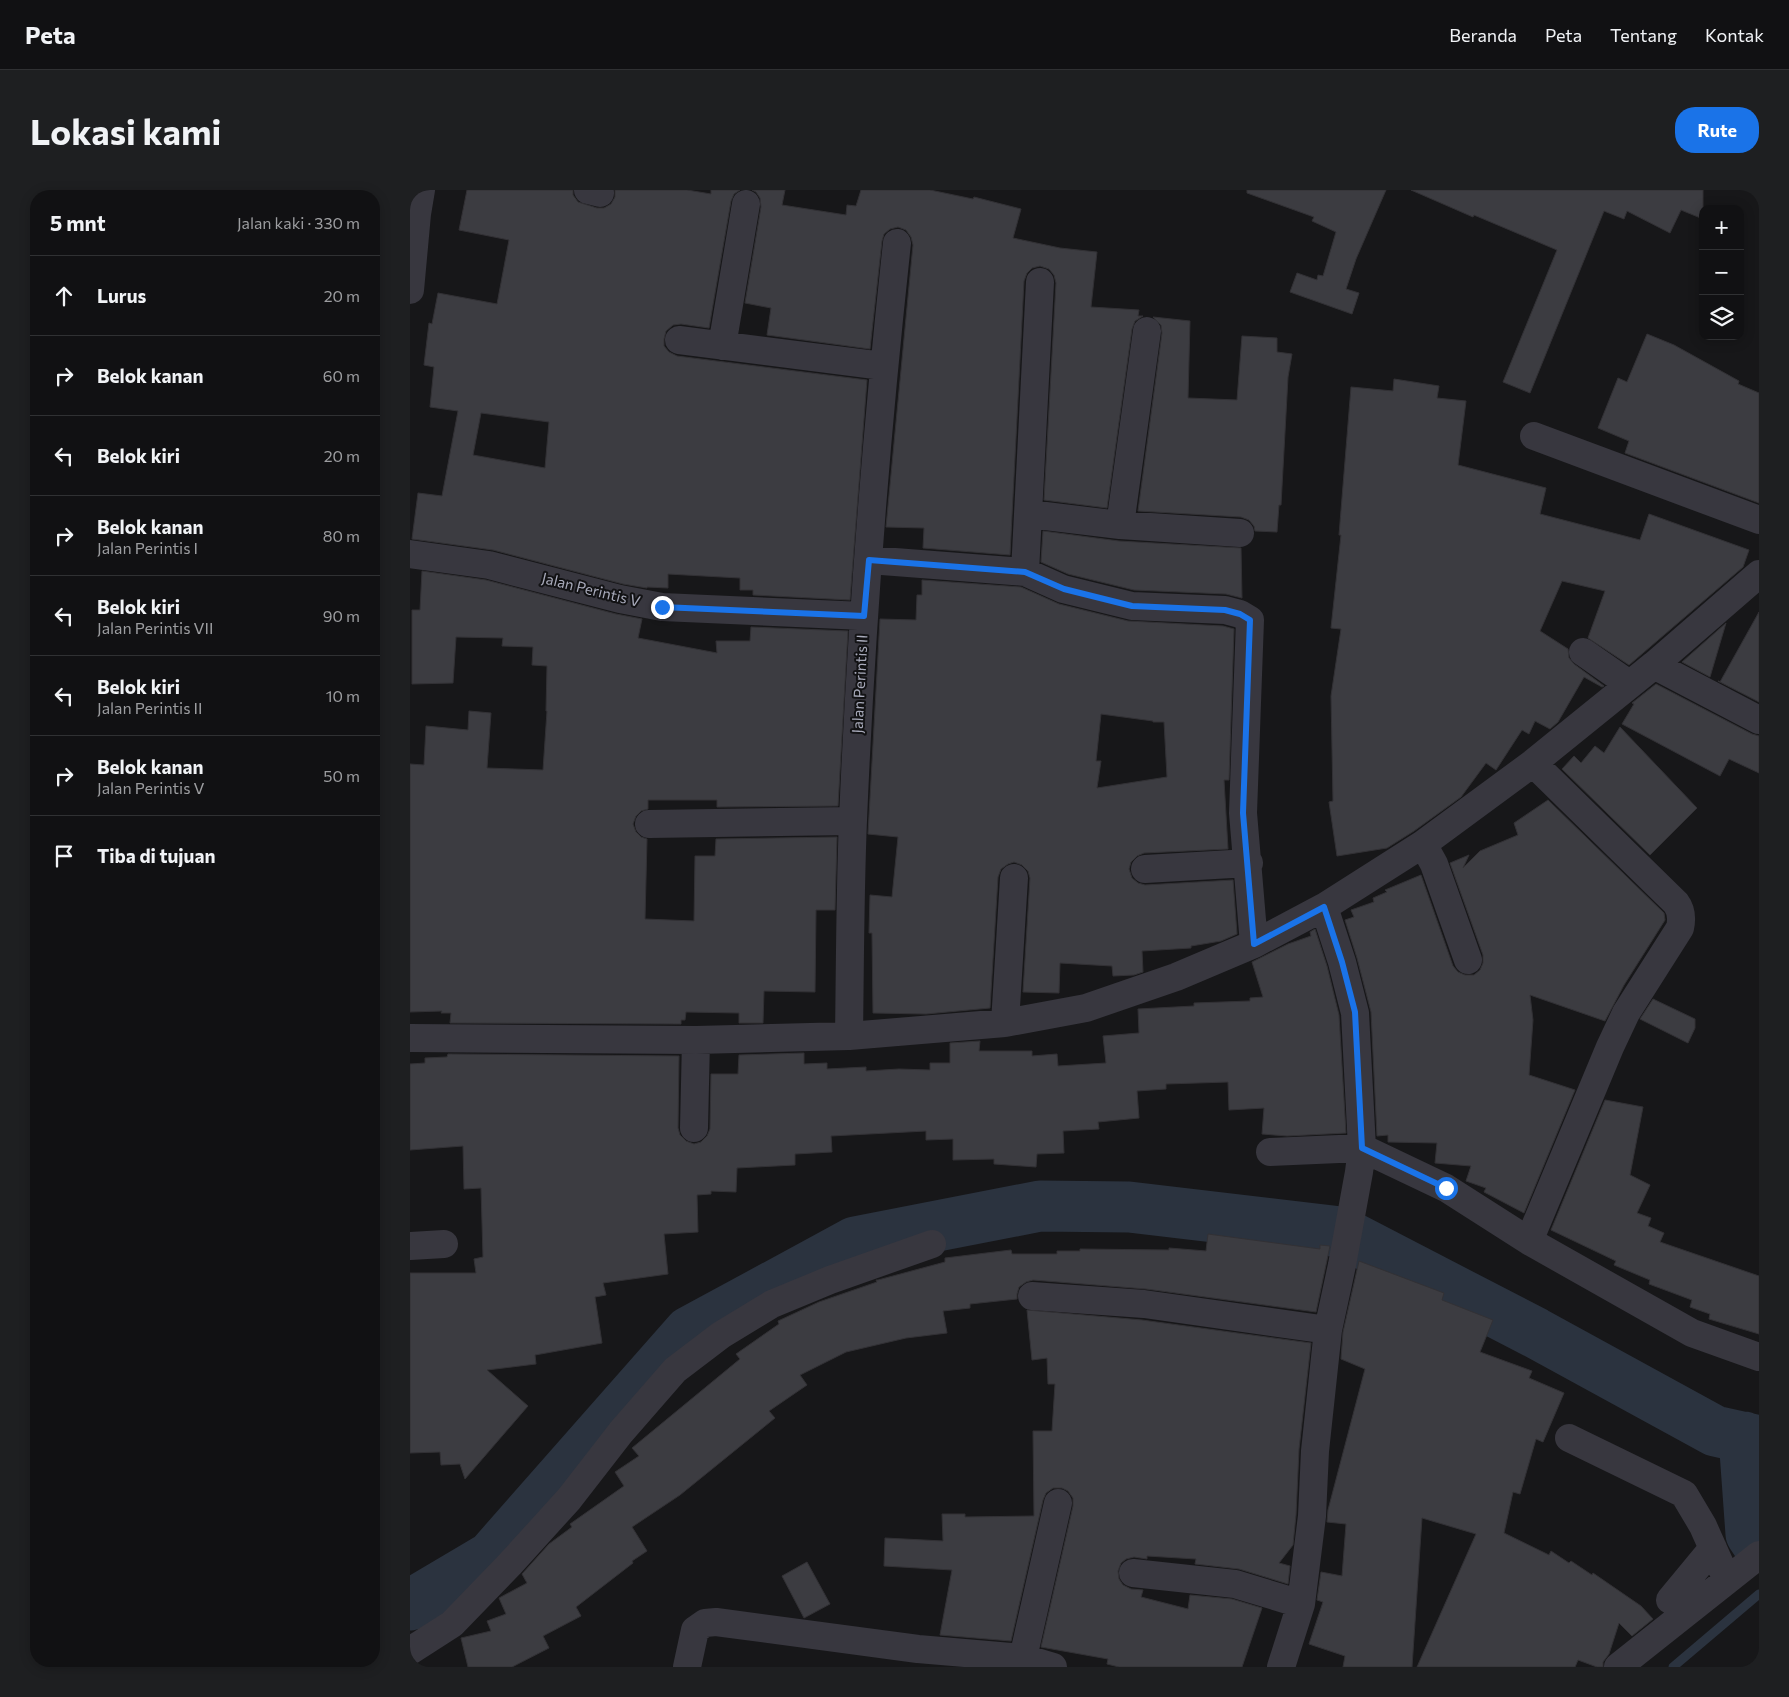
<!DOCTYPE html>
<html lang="id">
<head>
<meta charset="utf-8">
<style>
  :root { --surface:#111113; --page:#1e1f21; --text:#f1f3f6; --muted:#9c9da0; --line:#303133; --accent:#1a73e8 }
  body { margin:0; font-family:Commissioner,sans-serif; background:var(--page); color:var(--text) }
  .controls { position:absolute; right:15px; top:15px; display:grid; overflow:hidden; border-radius:10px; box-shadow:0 2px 12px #0003 }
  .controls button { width:45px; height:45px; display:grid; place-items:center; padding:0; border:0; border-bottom:1px solid var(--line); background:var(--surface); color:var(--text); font:25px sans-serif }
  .stop { position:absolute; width:15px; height:15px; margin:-11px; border:4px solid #1a73e8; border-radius:50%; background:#fff }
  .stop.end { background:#1a73e8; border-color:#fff; box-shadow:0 1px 5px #0008 }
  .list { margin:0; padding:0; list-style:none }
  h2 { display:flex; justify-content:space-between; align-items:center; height:65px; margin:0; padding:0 20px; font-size:21px }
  h2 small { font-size:16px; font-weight:400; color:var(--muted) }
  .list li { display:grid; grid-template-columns:32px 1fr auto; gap:15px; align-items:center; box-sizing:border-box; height:80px; padding:0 20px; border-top:1px solid var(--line) }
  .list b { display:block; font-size:19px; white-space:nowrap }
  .list p { margin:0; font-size:16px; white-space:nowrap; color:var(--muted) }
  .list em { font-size:16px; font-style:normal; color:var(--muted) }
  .icon { flex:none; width:28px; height:28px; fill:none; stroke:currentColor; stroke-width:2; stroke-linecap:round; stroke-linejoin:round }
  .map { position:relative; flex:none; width:1349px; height:1477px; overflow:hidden; border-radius:20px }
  header { display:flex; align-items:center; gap:30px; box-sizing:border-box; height:70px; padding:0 25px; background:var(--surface); border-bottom:1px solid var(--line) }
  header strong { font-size:24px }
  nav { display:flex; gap:28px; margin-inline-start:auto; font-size:18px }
  .intro { display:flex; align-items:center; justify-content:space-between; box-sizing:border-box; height:120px; padding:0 30px }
  h1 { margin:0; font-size:35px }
  .button { padding:12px 22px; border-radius:20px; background:var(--accent); color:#fff; font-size:18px; font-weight:700 }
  main { display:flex; gap:30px; padding:0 30px }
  aside { flex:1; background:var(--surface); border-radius:20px; box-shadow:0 2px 12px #0003 }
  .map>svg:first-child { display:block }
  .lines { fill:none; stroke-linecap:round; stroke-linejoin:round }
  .stream { stroke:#2b333f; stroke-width:9 }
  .river { stroke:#2b333f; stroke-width:51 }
  .building { fill:#3c3c41; stroke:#323135; fill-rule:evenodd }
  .minor { stroke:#38373f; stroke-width:28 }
  .route { stroke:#1a73e8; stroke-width:6 }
  .labels { text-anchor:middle; stroke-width:4; stroke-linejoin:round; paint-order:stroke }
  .street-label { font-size:15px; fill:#a8aaba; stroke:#121214 }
</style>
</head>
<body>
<header>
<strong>Peta</strong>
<nav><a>Beranda</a><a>Peta</a><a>Tentang</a><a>Kontak</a></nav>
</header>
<div class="intro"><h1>Lokasi kami</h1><a class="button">Rute</a></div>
<main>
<aside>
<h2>5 mnt<small>Jalan kaki · 330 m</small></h2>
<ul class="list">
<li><svg class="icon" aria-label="ahead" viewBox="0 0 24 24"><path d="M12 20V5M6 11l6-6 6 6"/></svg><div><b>Lurus</b></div><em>20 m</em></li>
<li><svg class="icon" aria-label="right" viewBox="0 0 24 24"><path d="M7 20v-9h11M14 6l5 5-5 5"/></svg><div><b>Belok kanan</b></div><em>60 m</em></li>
<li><svg class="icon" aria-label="left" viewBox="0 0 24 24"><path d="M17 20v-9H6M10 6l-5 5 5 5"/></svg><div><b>Belok kiri</b></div><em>20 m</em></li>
<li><svg class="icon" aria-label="right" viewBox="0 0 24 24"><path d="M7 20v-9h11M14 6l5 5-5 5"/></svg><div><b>Belok kanan</b><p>Jalan Perintis I</p></div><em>80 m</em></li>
<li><svg class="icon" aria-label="left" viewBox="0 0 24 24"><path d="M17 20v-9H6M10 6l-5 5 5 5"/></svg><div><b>Belok kiri</b><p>Jalan Perintis VII</p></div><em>90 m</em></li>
<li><svg class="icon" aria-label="left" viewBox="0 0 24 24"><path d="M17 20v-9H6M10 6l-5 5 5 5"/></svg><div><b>Belok kiri</b><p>Jalan Perintis II</p></div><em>10 m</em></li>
<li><svg class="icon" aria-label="right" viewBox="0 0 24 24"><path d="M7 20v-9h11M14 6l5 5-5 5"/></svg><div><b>Belok kanan</b><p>Jalan Perintis V</p></div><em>50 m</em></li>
<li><svg class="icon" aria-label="arrive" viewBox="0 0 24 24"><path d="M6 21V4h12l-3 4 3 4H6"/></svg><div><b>Tiba di tujuan</b></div></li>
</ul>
</aside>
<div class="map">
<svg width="1349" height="1477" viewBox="0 0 1349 1477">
  <rect width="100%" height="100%" fill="#171719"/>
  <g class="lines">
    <path class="stream" d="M1263,1477l86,-73"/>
    <path class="river" d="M1334,1247l7,97 8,12
      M0,1415l81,-48 198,-225 166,-90 185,-36 89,1 212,25 195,101 179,98 44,10"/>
  </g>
  <path class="building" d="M57,0h106v5l5,7 19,6h7l7,-4 4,-7v-7h72l24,4v-4h29l-6,4 -3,7 -22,127 -28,-4 -8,1 -7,6 -2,8v7l5,6 8,4 190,24 -17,220 -97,-5v-5h-13v-12l-72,-4v14l-21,-1v1l-24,-4 -130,-34 -81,-11 6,-46 24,3 16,-85 -28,-4 4,-40 -10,-2 5,-42 3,1 6,-31 59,11 12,-64 -50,-10zM71,223l68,9 -4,46 -72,-13z
    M342,0h33l-3,15 64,10 1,-10 9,1 5,-16h69l43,9 1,-2 47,12 -8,29 47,10 37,4 -6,55 48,3 -1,6h5l-8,5 -3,8 -25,179 -63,-8 12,-217 -2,-8 -5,-6 -9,-3 -8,2 -5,5 -3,8 -14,274 -87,-7 1,-20 -38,-1 27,-282 -2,-8 -5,-7 -8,-3 -8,2 -6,5 -2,7 -12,108 -103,-14 4,-27 -26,-5 16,-96 -1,-9 -4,-6z
    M837,0h139l-30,69 -10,30 13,4 -7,21 -62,-22 7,-19 20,7 1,-5 5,1 13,-44 -24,-11 2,-4 -67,-24z
    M1001,0h292v29l-22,-9 -11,23 -43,-22 -3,8 -20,-8 -74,182 -27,-11 54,-132 -83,-35 -1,2z
    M743,127l37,4 -2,77 49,2 5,-64 35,2v14l15,2 -4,23 -7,128h-2l-2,27 -22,-1 -1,-5 -5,-6 -8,-3 -103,-6 24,-178 -1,-8z
    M1237,144l27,11 65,36 -1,3 21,9v110l-134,-50 4,-12 -31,-13 20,-50 9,4z
    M984,189l45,7 -2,12 29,3 -8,64 88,23 -6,26 100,26 9,-26 100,36 -6,17 -114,98 -41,-27 17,-47 -43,-10 -22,50 28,18 1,9 5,6 30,22 -2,1 -18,-10 -26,45 -8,7 -15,-8 -6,13 -7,-4 -26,40 -10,-7 -25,34 -47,34 -27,17 -50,8 -8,-54 4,-1 -2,-105 10,-67 -10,-1 10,-93h-2l12,-148 42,4z
    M633,341l76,10 122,7 1,50 -16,-4 -92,-4 -66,-16 -27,-12z
    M12,381l64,9 130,34 26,5 -4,19 79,15 -1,-12h34l1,-14 97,4 -10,175 -121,1v-7h-69v9l-7,2 -5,5 -3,8 3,8 5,5 6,2 -2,80 49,2 1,-65h20l1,-17 121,-2 -2,73h-19l-1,82 -51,-1 -1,32h-24v-10l-53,-1 -1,8h-4v4l-231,-1 1,-10h-10l1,-2 -32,1v-248l14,1 2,-39 42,4 1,-19 22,2 -4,55 56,2 4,-59h-1l1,-45 -15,-1 1,-18 -31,-1 1,-8 -47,-1 -3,46 -41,1v-74h8z
    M512,390l99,7 38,17 69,17 95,5 11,3 -5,151h-5l4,69 -84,4 -7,3 -6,6 -2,7 3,9 6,5 7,2 88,-5 4,54 -16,7 -30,5v2l-49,3 1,21 -9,3 -21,1 -1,-10 -52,-3 -1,30 -36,-1 7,-114 -2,-7 -6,-6 -8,-3 -6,2 -7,5 -3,8 -8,131 -64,6 -53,-1 -1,-80h-3l1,-38 22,2 6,-60 -30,-3 12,-215 36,1 1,-25h5zM691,524l52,7v1h11l3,55 -70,11 4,-27h-5z
    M1349,422v90l-41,-21 2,1z
    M1316,433l-16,54 -28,-15z
    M1246,494l96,50 7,2v37l-30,-14 -9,17 -98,-52 12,-20 -2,-1z
    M1210,537l77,81 -47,47 -88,-86 12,-13 7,7 14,-17 9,7z
    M1138,610l116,113 1,7 -41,65 -19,36 -75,-26 3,25 -4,55 46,15 -51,123 -40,-21 2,-4 -20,-7 5,-15 -36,-3 2,-20 -49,-1v-7l-11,1 -6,-124 -14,-54 -12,-38 9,-3 -3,-7 23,-8 -1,-4 14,-6 -2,-2 36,-15 32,91 5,6 7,3h9l6,-5 3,-7v-8l-33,-92 19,-8 -6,13 17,-17 38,-16 -4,-12z
    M905,739l12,37 12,49 7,118 -59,3 -25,-2 2,-26 -35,2 -1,-28 -62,2v5l-29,2 2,27 -41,4 1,7 -36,2 1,22 -27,1 -1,13 -42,-3v-5l-41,1v-21l-27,1v-9l-95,5 1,16 -37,2v11l-58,3 -1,24 -25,-1v3l-14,1 1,37 -34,2 4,40 -65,9 3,12 -11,2 7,46 -67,12 1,9 -49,6 41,36 -63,73 -5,-15 -19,1 -1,-13 -30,1v-180h66l-2,-14 9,-2 -2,-69 -17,1 -1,-43 -53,4v-86l15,-1v-5l22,-1 1,-3 231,2 -1,72 2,7 6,6 8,3 7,-2 6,-6 3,-7 1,-55h27l1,-19 65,-2v11l23,-1v6l39,-2v4l33,-2 31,1v-7h20v-20l30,-2 -1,10h53v5l25,-2 1,12 48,-3 -3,-27 36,-3 -1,-24 56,-3v-3l56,-2v-3l13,-1 -11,-35 36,-18 23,-8 -1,-4z
    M1243,809l42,20v9l-7,15 -48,-24z
    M1195,910l38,7 -13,68 20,10 -13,28 14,5 -3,8 16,7 -4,9 99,34v58l-50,-15 1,-5 -20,-7 2,-7 -43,-16 1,-4 -36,-15 2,-4 -65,-31z
    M798,1044l112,15v-4l10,1 -14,66 -170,-23 -113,-9 -7,2 -7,5 -2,7v5l-47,5v4l-27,3 4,22 -41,5 -60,14 -46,23 7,10 -38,26 6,7 -95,77 -48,32 15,24 -15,10 1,2 -57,44 5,9 -38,20 6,12 -37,19h-44l-7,-29 30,-7 -4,-10 19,-7 -7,-16 28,-15 -5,-9 27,-30 23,-17 -2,-3 54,-38 -9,-14 24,-16 -7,-8 108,-89 -4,-5 43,-30 -1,-3 41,-19 58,-20 -1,-2h2l67,-18v-4l66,-8 1,4h45v-3h23v-2l89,1v-2l37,3z
    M949,1071l85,32 -2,7 51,20 -13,32 52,19 -3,7 35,15 -21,49 -7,-3 -16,55 -7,-2 -9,41 45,22 2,-4 18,12 2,-2 21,14 1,-2 48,33 12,13 -21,17 -13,-13 -10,31 -6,8v5h-6l-19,-7 -3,7h-158l59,-133 -54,-16 -10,149h-69l2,-11 -36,-12 14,-42 -6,-2 4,-28 21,4 4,-52 -19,-2 1,-12 37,-141 -24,-10 2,-27z
    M617,1120l115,10 169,23 -12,106 -3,66 -3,30 -14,18 11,3 -2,18 -49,-15 -44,-5 1,-5 -49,-3v3l-13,-2 -8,2 -5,4 -3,8 1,8 4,6 8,4 12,1 -2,7 47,12 2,-14 42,4 30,9 -20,59h-123l-12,-3 1,-5 -67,-12 32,-141v-8l-5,-7 -6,-3h-9l-7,5 -3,7 -32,141 -71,-6 12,-65 -68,-4 1,-28 58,3 -1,-27h23v3l69,-1 -1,-85h19l3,-47h-7l-1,-26 -15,2z
    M397,1372l23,42 -26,14 -22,-42z"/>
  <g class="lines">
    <path class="minor" d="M178,0l12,3
      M0,100l7,-76 4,-24
      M269,150l204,26
      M312,156l24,-142
      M1124,246l225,84
      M619,324l91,11 120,8
      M710,335l27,-194
      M0,364l79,11 131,34 42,8 202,9
      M459,370l156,12 38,17 69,17 93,4 15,4 10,6 -7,193 11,131
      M615,382l15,-290
      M1173,462l46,32
      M1244,475l105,55
      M239,634l204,-3
      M1013,654l11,20 34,96
      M735,679l104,-6
      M595,833l9,-145
      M439,846c1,-72 1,-144 4,-216 8,-192 23,-385 44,-577
      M0,848l286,2 153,-4 156,-13 81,-15 90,-31 78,-33 70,-37 99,-63 110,-81 121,-98 105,-91
      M284,938l2,-88
      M860,962l92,-4 84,40 83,53 163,92 67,24
      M1119,1051l81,-194 16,-34 54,-85c2,-9 2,-17 -4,-25l-143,-140
      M0,1056l34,-2
      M622,1106l112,8 184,26
      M1159,1248l115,56 19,32 24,54
      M723,1383l102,11 66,20
      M1260,1410l43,-52
      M0,1461l42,-27 58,-60 59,-65 52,-67 54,-62 46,-35 51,-31 58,-24 102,-36
      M613,1468l35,-155
      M277,1477l8,-37 10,-7 11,-1 202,27 105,9 30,9
      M871,1477l20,-63 11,-88 3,-65 13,-121 14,-65 17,-93 3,-24 -7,-135 -13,-51 -18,-55
      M1208,1477l141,-112"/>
  </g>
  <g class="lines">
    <path class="route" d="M252,417l202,9 5,-56 156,12 39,17 68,17 93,4 15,4 10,6 -7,193 11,131 70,-37 18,55 13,50 7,136 84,40"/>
  </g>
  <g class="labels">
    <g class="street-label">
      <text transform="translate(181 400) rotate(14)" y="5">Jalan Perintis V</text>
      <text transform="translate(450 494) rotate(-87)" y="5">Jalan Perintis II</text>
    </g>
  </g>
</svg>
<div class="controls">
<button>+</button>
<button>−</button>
<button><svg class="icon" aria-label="layers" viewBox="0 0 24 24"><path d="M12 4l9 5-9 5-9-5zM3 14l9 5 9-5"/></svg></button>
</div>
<div class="stop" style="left:1036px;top:998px"></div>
<div class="stop end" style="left:252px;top:417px"></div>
</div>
</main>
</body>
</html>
